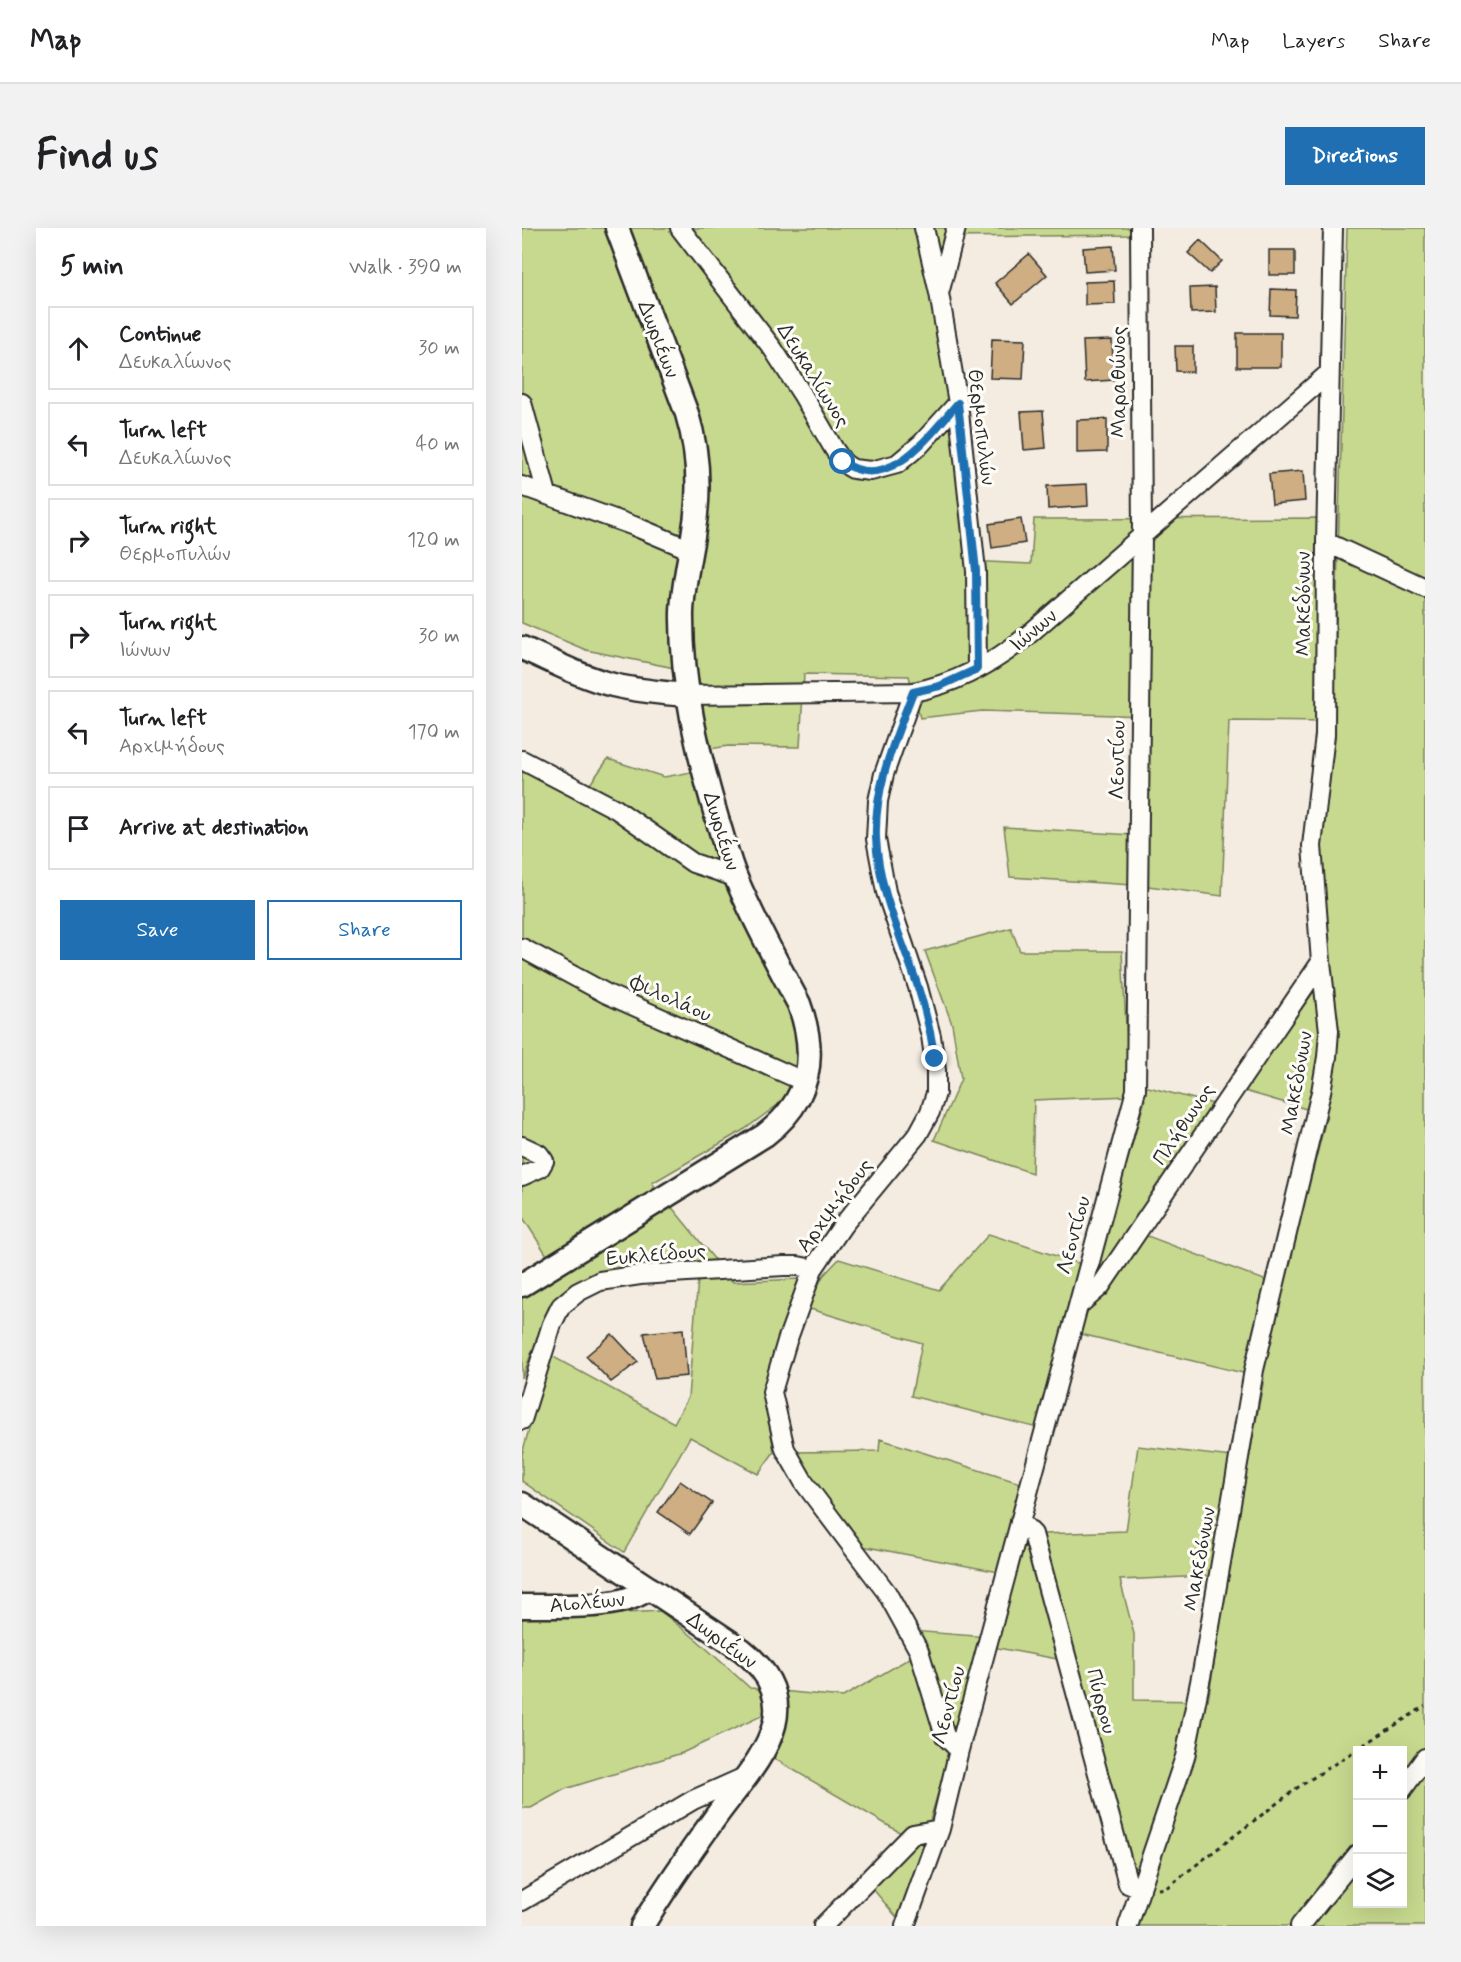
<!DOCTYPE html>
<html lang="en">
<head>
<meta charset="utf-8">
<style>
  :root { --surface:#fff; --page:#f2f2f2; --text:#202124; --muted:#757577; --line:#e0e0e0; --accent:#1f6fb2 }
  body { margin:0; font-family:Mynerve,sans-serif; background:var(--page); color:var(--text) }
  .controls { position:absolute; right:18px; bottom:18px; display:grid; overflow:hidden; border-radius:0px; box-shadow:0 6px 24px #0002 }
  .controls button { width:54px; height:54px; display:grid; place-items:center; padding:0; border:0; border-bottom:2px solid var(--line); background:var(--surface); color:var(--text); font:30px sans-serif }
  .stop { position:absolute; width:18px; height:18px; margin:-14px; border:4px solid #1f6fb2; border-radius:50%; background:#fff }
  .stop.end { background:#1f6fb2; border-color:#fff; box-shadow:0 2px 6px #0008 }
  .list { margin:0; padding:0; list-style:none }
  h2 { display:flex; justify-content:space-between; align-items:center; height:78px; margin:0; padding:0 24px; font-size:26px }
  h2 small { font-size:20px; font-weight:400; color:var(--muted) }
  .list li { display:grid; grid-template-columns:39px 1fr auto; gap:18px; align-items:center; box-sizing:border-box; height:84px; margin:0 12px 12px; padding:0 12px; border:2px solid var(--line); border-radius:0px }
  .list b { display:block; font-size:22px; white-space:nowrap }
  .list p { margin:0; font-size:20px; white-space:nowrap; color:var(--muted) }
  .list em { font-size:20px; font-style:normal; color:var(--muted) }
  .actions { display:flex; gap:12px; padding:18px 24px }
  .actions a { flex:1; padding:14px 0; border:2px solid var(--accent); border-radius:0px; text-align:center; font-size:21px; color:var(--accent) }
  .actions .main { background:var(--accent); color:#fff }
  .icon { flex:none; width:33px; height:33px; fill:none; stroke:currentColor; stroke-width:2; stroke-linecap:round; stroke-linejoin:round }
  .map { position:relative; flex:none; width:903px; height:1698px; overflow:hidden; border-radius:0px }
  header { display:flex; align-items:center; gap:36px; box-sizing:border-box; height:84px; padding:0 30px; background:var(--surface); border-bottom:2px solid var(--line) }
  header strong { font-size:28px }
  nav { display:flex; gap:33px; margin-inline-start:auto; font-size:21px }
  .intro { display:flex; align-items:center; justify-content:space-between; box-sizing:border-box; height:144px; padding:0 36px }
  h1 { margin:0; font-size:42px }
  .button { padding:15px 27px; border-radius:0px; background:var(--accent); color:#fff; font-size:21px; font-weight:700 }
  main { display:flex; gap:36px; padding:0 36px }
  aside { flex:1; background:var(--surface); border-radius:0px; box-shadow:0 6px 24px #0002 }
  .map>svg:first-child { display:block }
  .green { fill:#c7d98e; stroke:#79825c; stroke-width:1.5; fill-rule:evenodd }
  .building { fill:#ceae82; stroke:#2b2b2b; stroke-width:1.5 }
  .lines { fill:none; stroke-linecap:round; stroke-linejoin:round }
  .minor-casing { stroke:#2b2b2b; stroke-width:22 }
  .tertiary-casing { stroke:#2b2b2b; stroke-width:27 }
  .path { stroke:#2b2b2b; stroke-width:3; stroke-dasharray:4.5 4.5; stroke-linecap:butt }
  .minor { stroke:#fdfcf7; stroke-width:18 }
  .tertiary { stroke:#fdfcf7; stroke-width:22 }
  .route { stroke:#1f6fb2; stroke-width:8 }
  .labels { text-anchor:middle; stroke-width:6; stroke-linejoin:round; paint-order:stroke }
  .street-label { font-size:21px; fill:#2b2b2b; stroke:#fdfcf7 }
</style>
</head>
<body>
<header>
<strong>Map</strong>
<nav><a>Map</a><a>Layers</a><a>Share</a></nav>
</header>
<div class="intro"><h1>Find us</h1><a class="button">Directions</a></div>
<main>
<aside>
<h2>5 min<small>Walk · 390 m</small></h2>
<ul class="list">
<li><svg class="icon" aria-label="ahead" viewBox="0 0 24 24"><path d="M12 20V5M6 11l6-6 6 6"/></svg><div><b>Continue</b><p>Δευκαλίωνος</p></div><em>30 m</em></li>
<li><svg class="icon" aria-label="left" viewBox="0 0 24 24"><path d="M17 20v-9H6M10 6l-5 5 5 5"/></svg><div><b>Turn left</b><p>Δευκαλίωνος</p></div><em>40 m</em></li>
<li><svg class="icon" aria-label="right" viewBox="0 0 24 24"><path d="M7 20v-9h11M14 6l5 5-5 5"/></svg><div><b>Turn right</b><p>Θερμοπυλών</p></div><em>120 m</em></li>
<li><svg class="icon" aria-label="right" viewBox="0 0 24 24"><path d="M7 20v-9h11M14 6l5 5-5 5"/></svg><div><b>Turn right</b><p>Ιώνων</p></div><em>30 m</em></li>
<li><svg class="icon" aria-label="left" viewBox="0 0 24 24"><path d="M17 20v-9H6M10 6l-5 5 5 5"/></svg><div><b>Turn left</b><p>Αρχιμήδους</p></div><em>170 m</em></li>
<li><svg class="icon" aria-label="arrive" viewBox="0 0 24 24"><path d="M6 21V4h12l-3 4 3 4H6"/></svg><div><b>Arrive at destination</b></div></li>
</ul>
<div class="actions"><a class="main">Save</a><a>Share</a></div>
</aside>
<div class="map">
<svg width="903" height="1698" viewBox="0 0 903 1698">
  <rect width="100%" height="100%" fill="#f4ece0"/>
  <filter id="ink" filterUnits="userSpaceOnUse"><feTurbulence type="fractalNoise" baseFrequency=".0167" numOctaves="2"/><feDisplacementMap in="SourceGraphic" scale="12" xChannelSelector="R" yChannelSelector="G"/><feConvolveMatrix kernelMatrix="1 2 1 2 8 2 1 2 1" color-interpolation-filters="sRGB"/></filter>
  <g filter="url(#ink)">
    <path class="green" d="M0,0h613v7l-187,2 -19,42 27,140 12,142 63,3 3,-45 297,-1 3,181 13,-471h78v1698h-286l2,-6 -68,-258 -91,-17 -82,276 -28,-33 41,-48 -157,-92 16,-37 -90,42 -117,36 -34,19h-9v-189l138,-8 37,29 53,48 93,9 79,-46 -10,-20 88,7 15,-63 -153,-29 -40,-49 -28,-45 85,-1 1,-12 140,44 -5,44 28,7 83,-3 12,-85 111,13 15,-81 -200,-48 -26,98 -127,-32 11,-53 -115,-35 16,-32 16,-17 100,31 50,-56 107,35 49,-169 -16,-4 -95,4 -2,73 -98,-33 27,-61 -9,-55 -27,-73 86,-23 9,23h102l7,131 88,23 -83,126 149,56 44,-172 -86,-25 89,-120 -11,-117 13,-131 -103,-1 -7,175 -74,-10 -138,-9 -6,-50 144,9 -1,-120 -165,-5 -62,7 -11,-42 -105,-2 -4,73 -72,-1 -30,5 -19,-82 -93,-19 -64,-27zM706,1347l-20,126 -74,-1v-66l-14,-54zM836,1522h44v154h-44z
      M86,531l56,18 39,-7 91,236 9,49 -16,43 -42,31 -93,54 81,99 66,-3 5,4 -38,121 8,48 -16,22 -68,-37 -66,115 -102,-71v-27l28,-99 124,68 14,-26 11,-130 -105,11 -44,26 -28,74v-83l35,-24 -35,-55v-447l58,29z"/>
    <path class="building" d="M678,12l22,21 -12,12 -22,-20z
      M591,18l2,24 -30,2 -2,-24z
      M747,22h26v25h-26z
      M507,26l18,21 -34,29 -18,-21z
      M592,53l1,23 -30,1v-23z
      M693,59l1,25 -25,1 -1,-25z
      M749,61l25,1 -1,26 -25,-1z
      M715,105h44v34h-44z
      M470,111l33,1 -2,39 -33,-1z
      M590,112l2,40 -29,2 -2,-41z
      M653,118h18v26l-17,-1z
      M521,183l3,37 -22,2 -3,-38z
      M585,191v33l-30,1v-33z
      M781,243l2,30 -33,3 -3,-30z
      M565,256l1,22 -40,3 -1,-23z
      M499,291l4,24 -33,5 -3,-24z
      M161,1101l4,47 -32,3 -11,-46z
      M90,1106l26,28 -27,20 -25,-26z
      M158,1253l32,22 -22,31 -32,-22z"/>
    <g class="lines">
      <defs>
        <path id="minor" d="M158,0l93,121 29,45 32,55 9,13 5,4 5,3 18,2 26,-7 24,-20 37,-41
          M402,0l15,65 19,110 18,168 1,98
          M418,62l16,-62
          M0,175l25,91
          M0,258l112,40 57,24
          M804,314l99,46
          M391,464l-29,82 -6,27 -2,38 10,53 32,95 13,49 5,34v23l-6,19 -12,22 -75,91 -30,44 -26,72 -15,51 13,57 20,35 82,109 32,58 26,85 14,14
          M165,467l226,-3c42,-8 81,-29 114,-56l302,-263
          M0,532l94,49 77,54 42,14
          M0,720l85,46 198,88
          M0,918l17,8 5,7 -4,7 -18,8
          M556,1078l22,-19 221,-325
          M0,1192l30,-96 9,-18 17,-14 22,-11 40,-6 144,-9h14l15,3
          M498,1293l13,13 95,350 13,5
          M880,1562l23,-32
          M0,1673l171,-101 56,-25
          M301,1698l90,-92 27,-5
          M383,1698l35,-97 19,-79 177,-660 6,-555 -2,-307
          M606,1698l57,-169 18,-90 51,-297 67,-278 6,-35 2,-26 -8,-69 -9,-116 13,-111 1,-193 7,-314
          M778,1698l58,-72"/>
        <path id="tertiary" d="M0,420c30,13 59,29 91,37 25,6 49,8 74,10
          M0,1057l243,-150c46,-35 53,-79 34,-131 -22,-41 -45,-83 -63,-126 -8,-18 -12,-38 -18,-56 -20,-68 -37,-138 -36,-210 1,-26 7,-51 11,-76 7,-40 6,-83 -6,-122l-70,-186
          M0,1276l220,146c72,58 14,112 -25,165 -26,36 -52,73 -75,111
          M0,1378c36,-1 100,5 127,-18"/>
      </defs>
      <use href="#minor" class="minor-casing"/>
      <use href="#tertiary" class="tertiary-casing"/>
      <path class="path" d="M636,1661l8,-1 131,-100 128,-82"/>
      <use href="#minor" class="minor"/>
      <use href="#tertiary" class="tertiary"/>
    </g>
  </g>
  <g class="lines" filter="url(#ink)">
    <path class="route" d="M321,234c46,33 88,-29 115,-59l18,168 1,98 -37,17 -27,6c-18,47 -39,95 -37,146 2,50 25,99 41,146 8,24 14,50 18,75"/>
  </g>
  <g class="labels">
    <g class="street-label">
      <text transform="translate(137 111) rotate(69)" y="7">Δωριέων</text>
      <text transform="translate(292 147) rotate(58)" y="7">Δευκαλίωνος</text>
      <text transform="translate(596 154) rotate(-90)" y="7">Μαραθώνος</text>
      <text transform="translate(460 199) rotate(83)" y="7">Θερμοπυλών</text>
      <text transform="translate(781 376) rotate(-90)" y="7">Μακεδόνων</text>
      <text transform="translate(511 402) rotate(-40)" y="7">Ιώνων</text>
      <text transform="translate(595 532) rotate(-89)" y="7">Λεοντίου</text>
      <text transform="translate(200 603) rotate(73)" y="7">Δωριέων</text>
      <text transform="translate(149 770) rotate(24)" y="7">Φιλολάου</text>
      <text transform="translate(774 855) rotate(-80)" y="7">Μακεδόνων</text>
      <text transform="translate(661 896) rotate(-56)" y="7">Πλήθωνος</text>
      <text transform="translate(312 977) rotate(-53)" y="7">Αρχιμήδους</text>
      <text transform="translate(551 1007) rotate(-75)" y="7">Λεοντίου</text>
      <text transform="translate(134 1026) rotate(-5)" y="7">Ευκλείδους</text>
      <text transform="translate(677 1331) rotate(-80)" y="7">Μακεδόνων</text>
      <text transform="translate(65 1374) rotate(-5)" y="7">Αιολέων</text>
      <text transform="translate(200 1412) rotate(36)" y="7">Δωριέων</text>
      <text transform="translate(580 1473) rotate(75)" y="7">Πύρρου</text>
      <text transform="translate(426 1477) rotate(-75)" y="7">Λεοντίου</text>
    </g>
  </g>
</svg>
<div class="controls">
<button>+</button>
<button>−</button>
<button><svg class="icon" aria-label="layers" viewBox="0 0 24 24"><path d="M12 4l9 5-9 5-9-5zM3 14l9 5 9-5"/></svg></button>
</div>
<div class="stop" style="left:321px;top:234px"></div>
<div class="stop end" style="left:413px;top:831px"></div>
</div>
</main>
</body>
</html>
